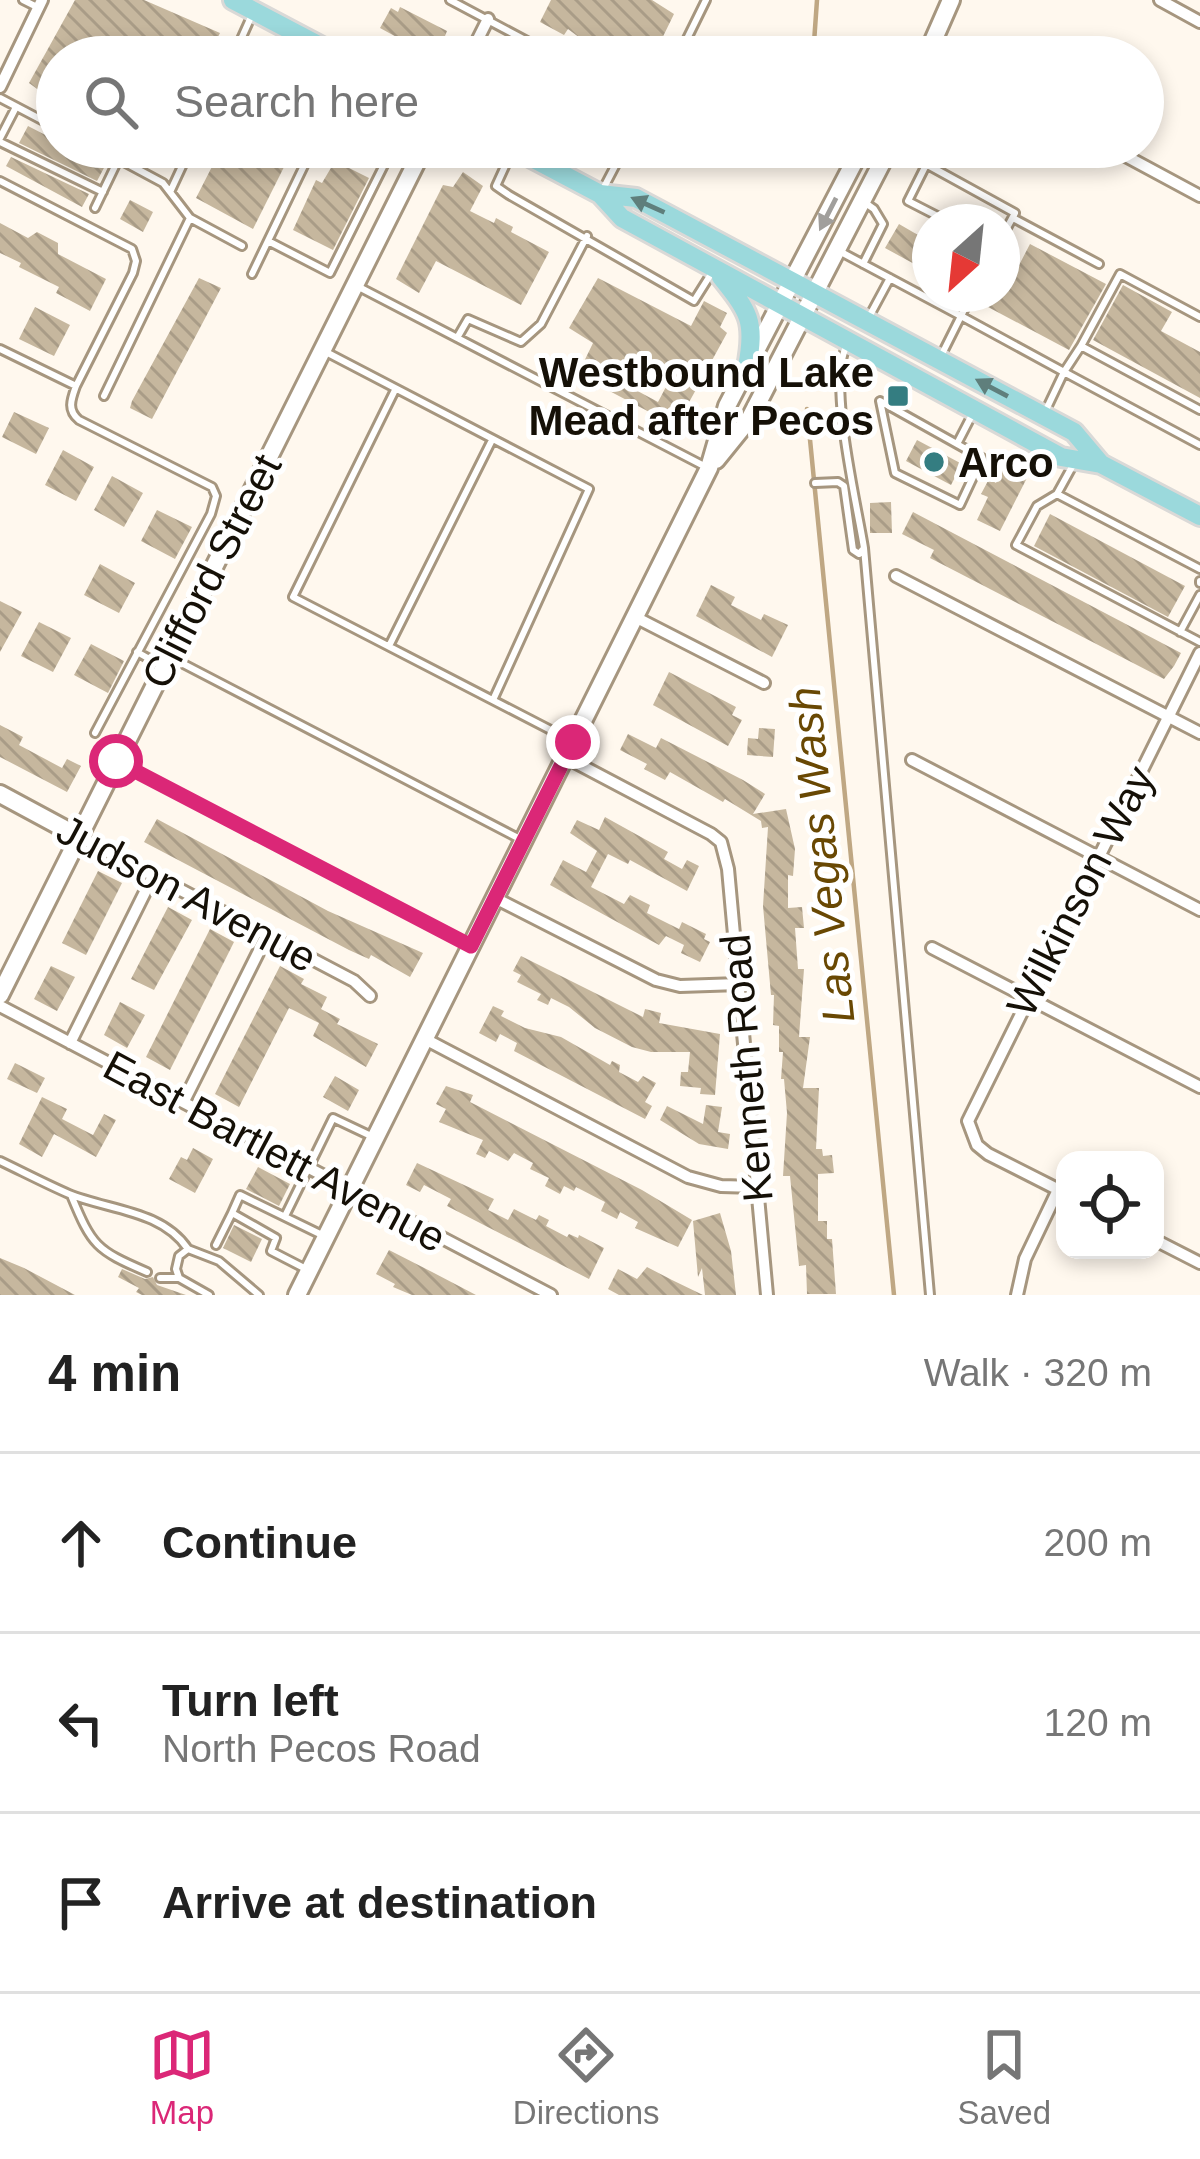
<!DOCTYPE html>
<html lang="en">
<head>
<meta charset="utf-8">
<style>
  :root { --surface:#fff; --page:#f6f6f6; --text:#222; --muted:#767676; --line:#e0e0e0; --accent:#db2777 }
  body { margin:0; font-family:Helvetica,sans-serif; background:var(--page); color:var(--text) }
  .controls { position:absolute; right:36px; bottom:36px; display:grid; overflow:hidden; border-radius:24px; box-shadow:0 6px 18px #0003 }
  .controls button { width:108px; height:108px; display:grid; place-items:center; padding:0; border:0; border-bottom:3px solid var(--line); background:var(--surface); color:var(--text); font:60px sans-serif }
  .compass { position:absolute; left:912px; top:204px; width:108px; height:108px; border-radius:50%; background:var(--surface); box-shadow:0 6px 18px #0003; rotate:207deg }
  .stop { position:absolute; width:36px; height:36px; margin:-27px; border:9px solid #db2777; border-radius:50%; background:#fff }
  .stop.end { background:#db2777; border-color:#fff; box-shadow:0 3px 12px #0008 }
  .list { margin:0; padding:0; list-style:none }
  h2 { display:flex; justify-content:space-between; align-items:center; height:156px; margin:0; padding:0 48px; font-size:51px }
  h2 small { font-size:39px; font-weight:400; color:var(--muted) }
  .list li { display:grid; grid-template-columns:78px 1fr auto; gap:36px; align-items:center; box-sizing:border-box; height:180px; padding:0 48px; border-top:3px solid var(--line) }
  .list b { display:block; font-size:45px; white-space:nowrap }
  .list p { margin:0; font-size:39px; white-space:nowrap; color:var(--muted) }
  .list em { font-size:39px; font-style:normal; color:var(--muted) }
  .icon { flex:none; width:66px; height:66px; fill:none; stroke:currentColor; stroke-width:2; stroke-linecap:round; stroke-linejoin:round }
  .map { position:relative; flex:none; width:1200px; height:1295px; overflow:hidden }
  .search { position:absolute; background:var(--surface); box-shadow:0 6px 18px #0003; left:36px; right:36px; top:36px; height:132px; display:flex; align-items:center; gap:30px; box-sizing:border-box; padding:0 42px; border-radius:66px; color:var(--muted); font-size:45px }
  .sheet { height:696px; background:var(--surface) }
  nav { display:flex; justify-content:space-around; align-items:center; box-sizing:border-box; height:168px; border-top:3px solid var(--line); background:var(--surface); font-size:33px; color:var(--muted) }
  nav a { display:grid; justify-items:center; gap:6px }
  nav .on { color:var(--accent) }
  .map>svg:first-child { display:block }
  .lines { fill:none; stroke-linecap:round; stroke-linejoin:round }
  .stream { stroke:#bfa783; stroke-width:4.5 }
  .building { fill:url(#building-back-hatch); fill-rule:evenodd }
  .lane-casing { stroke:#a6967f; stroke-width:12 }
  .street-casing { stroke:#a6967f; stroke-width:16 }
  .secondary-casing { stroke:#a6967f; stroke-width:22 }
  .primary-casing { stroke:#dad9d7; stroke-width:24 }
  .lane { stroke:#fff; stroke-width:6 }
  .street { stroke:#fff; stroke-width:10 }
  .secondary { stroke:#fff; stroke-width:16 }
  .primary { stroke:#9bd9dc; stroke-width:18 }
  .oneway { fill:#5f7f7c }
  .oneway2 { fill:#a19f9c }
  .route { stroke:#db2777; stroke-width:15 }
  .poi-dot { fill:#347d81; stroke:#fff; stroke-width:4.5 }
  .labels { text-anchor:middle; stroke-width:10; stroke-linejoin:round; paint-order:stroke }
  .poi-label { font-size:42px; font-weight:bold; fill:#151007; stroke:#fff; text-anchor:end }
  .street-label { font-size:42px; fill:#151007; stroke:#fff }
  .water-label { font-size:45px; font-style:italic; fill:#694803; stroke:#fff }
</style>
</head>
<body>
<div class="map">
<svg width="1200" height="1295" viewBox="0 0 1200 1295">
  <defs>
    <pattern id="building-back-hatch" width="6" height="6" patternUnits="userSpaceOnUse" patternTransform="scale(3)"><rect width="6" height="6" fill="#c6b79e"/><path d="M-1 5l2 2M0 0l6 6M5-1l2 2" fill="none" stroke="#a99c87"/></pattern>
  </defs>
  <rect width="100%" height="100%" fill="#fff8ee"/>
  <g class="lines">
    <path class="stream" d="M813,57l4,-57
      M807,409l87,886"/>
  </g>
  <path class="building" d="M75,0h69l76,33 -12,24h-151v27l-5,12 -8,-2 -15,-11z
    M551,0h101l22,14 -21,43h-34l-12,-6 -2,4 -5,-2 -32,-24 -4,6 -24,-13z
    M400,7l47,24 -2,5 7,3 -9,18h-10l-53,-29 11,-20 7,4z
    M28,126l29,15v6h12l36,19 -8,15 -78,-38z
    M222,147h72l-41,82 -57,-31z
    M11,157l78,37 -7,13 -76,-41z
    M335,161l34,17 -36,72 -40,-20 23,-50 6,3z
    M463,172l20,14 -13,25 24,12 2,-5 17,9 -2,5 38,20 -28,53 -85,-44 -17,32 -23,-14 47,-94 10,2z
    M130,200l23,12 -10,20 -23,-13z
    M0,223l28,15 9,-6 21,11v11l48,25 -16,32 -34,-18 3,-6 -40,-20 2,-4 -21,-10z
    M899,224l31,18 -12,24 -33,-18z
    M1030,244l76,40 -37,66 -81,-43 7,-13h7v-12l8,-16 7,3z
    M199,278l22,10 -69,131 -22,-11 2,-7z
    M598,278l93,48 13,-25 23,12 -7,14 7,6 -51,93 -78,-41 -2,6 -21,-11 18,-37 -24,-15zM628,362l40,21 -10,19 -39,-21z
    M1123,285l49,27 -11,19 39,21v46l-107,-58z
    M35,307l35,18 -16,31 -35,-17z
    M14,412l35,16 -13,26 -34,-17z
    M917,440l45,24 -11,21 -45,-24z
    M63,450l31,17 -18,34 -31,-16z
    M1007,461l23,11 -30,59 -23,-11 11,-23 -7,-3 8,-15 7,4z
    M112,476l31,17 -19,34 -30,-17z
    M891,502l1,31h-22v-30z
    M157,510l35,17 -17,32 -34,-18z
    M913,512l268,141 -7,13 -10,13 -234,-121 4,-8 -32,-16z
    M1050,514l135,72 -17,31 -134,-71z
    M100,564l35,19 -16,30 -35,-18z
    M711,585l24,12 -4,8 30,15 3,-6 24,11 -16,32 -76,-41z
    M0,601l22,11 -22,40z
    M39,622l32,16 -18,34 -32,-16z
    M91,644l33,17 -16,32 -34,-18z
    M669,672l67,35 -4,8 10,5 -14,26 -75,-41z
    M0,725l23,12 -4,8 43,23 5,-9 14,7 -14,26 -67,-35z
    M759,728l16,1 -2,28 -26,-2 1,-17 10,1z
    M628,734l28,14 5,-10 82,42 22,14 -12,20 33,-5 9,40 -2,27 -5,-1v33l14,-1 2,21h-9l3,41h6l-5,68h11l-7,51h16l-3,61h6l1,7 9,-1 2,18 -16,1v47h9v18h5l4,55h-29l-1,-29 -7,1 -9,-90h-7l4,-63 -3,-34h-3l2,-27h-4v-26l-6,-1 1,-30h-3l-8,-89 5,-79 -6,1 -1,-7 -36,-22 -2,3 -53,-30 -5,8 -21,-11 3,-5 -27,-14z
    M605,817l63,35 -4,7 18,10 5,-9 12,6 -12,25 -57,-31 -2,4 -20,-10 -17,33 33,17 6,-9 20,10 -3,8 32,16 3,-7 24,12 -2,5 6,3 -10,20 -19,-9 3,-8 -18,-9 -7,9 -109,-60 13,-25 23,12 11,-21 -27,-18 7,-13 22,10z
    M157,819l171,92 95,42 -13,24 -39,-22 -2,4 -20,-9 -205,-108z
    M98,871l24,12 -36,72 -24,-12z
    M168,907l24,13 -38,70 -23,-11z
    M210,929l24,13 -64,128 -24,-13z
    M521,956l122,61 2,-8 16,4 -2,10 61,11 -5,61 -15,-1 1,-6 -21,-2 1,-14h7l2,-20h-39l-19,-5 -37,-19 -26,-21 -18,-9 -3,7 -11,-5 4,-6 -24,-12 4,-7 -8,-4z
    M51,966l24,11 -18,34 -23,-12z
    M280,966l24,13 -3,5 26,13 -6,12 19,10 -3,5 41,20 -12,23 -53,-31 6,-13 -30,-15 -50,99 -24,-13z
    M120,1002l25,13 -18,33 -23,-13z
    M493,1006l11,5 -3,5 24,12 36,9 49,28 2,-4 8,4 -1,7 19,10 5,-6 13,7 -11,19 7,4 -7,13 -131,-68 3,-8 -17,-9 -4,8 -17,-9z
    M15,1063l30,15 -8,15 -30,-14z
    M335,1076l24,14 -11,21 -25,-14z
    M446,1086l27,9 -3,7 172,88 50,30 -14,27 -43,-19 3,-6 -18,-10 -3,7 -16,-8 4,-9 -29,-15 -2,4 -10,-5 -4,8 -15,-8 4,-8 -19,-9 3,-6 -19,-10 -6,8 -19,-10 -4,7 -9,-4 7,-14 -44,-18 7,-13 -10,-5z
    M42,1097l25,12 -5,10 31,16 11,-21 12,6 -20,37 -42,-23 -12,23 -23,-13z
    M706,1105l16,2 -4,25 12,2 -2,15 -29,-5 -39,-24 7,-14 36,18z
    M193,1148l20,11 -18,34 -26,-14 12,-22 6,3z
    M417,1163l77,36 -6,11 20,10 6,-11 22,11 3,-5 10,5 -3,6 21,11 2,-3 9,4 1,-3 25,13 -15,31 -142,-73 4,-7 -27,-14 -4,7 -14,-7z
    M258,1167l32,17 -11,22 -33,-17z
    M720,1213l11,38 5,44h-31l-3,-27 -4,9 -5,-56z
    M234,1225l28,14 -11,23 -28,-14z
    M389,1250l45,23 42,22h-64l-19,-8 2,-3 -19,-10z
    M0,1258l24,10 51,27h-75z
    M647,1267l25,13 31,15h-84l-11,-6 10,-20 19,10z
    M122,1269l23,10 8,-2 4,8 29,10h-44l-6,-3 3,-4 -21,-11z"/>
  <g class="lines">
    <defs>
      <path id="lane" d="M23,0l16,8
        M450,0l107,57
        M233,57l18,-40
        M678,57l28,-57
        M0,98l57,30
        M0,138l15,-29
        M0,142l103,50
        M96,147l67,36 27,35 52,28
        M895,147l120,66 -13,24
        M512,151l-16,35 13,9 185,106 17,-27
        M387,159l6,-12
        M926,165l-18,36 41,21
        M0,181l132,68 4,12 -3,12 -57,113
        M171,190l20,-43
        M602,191l23,-44
        M95,208l24,-50
        M1013,218l86,46
        M268,241l62,32 57,-114 -24,-12
        M841,252l120,64 -19,38
        M863,264l20,-40 -9,-15 -10,-7
        M252,274l61,-127
        M355,285l351,182
        M972,294l-11,22 103,56 -19,40
        M869,317l21,-39
        M457,338l11,-19 53,23 20,-18 46,-88
        M1081,346l39,-72 80,43
        M0,349l76,37c-5,14 -9,24 3,34l133,67 4,9 -5,18 -116,219
        M324,351l265,138 -96,211
        M395,390l-102,207 277,143
        M104,396l86,-178
        M880,401l102,57 -22,47 -65,-32z
        M1200,410l-119,-64 -17,26 136,73
        M957,444l16,-31
        M1073,465l-16,29 143,75
        M815,483l23,-1 6,4 9,64 6,4 5,-6c-7,-45 -37,-167 -17,-203
        M1057,494l-20,12 -21,39 184,97
        M864,548l66,747
        M1200,581v2
        M1180,632l20,-37
        M389,646l103,-206
        M137,652l23,13
        M170,657l350,182
        M118,762l350,182
        M0,1161c23,11 46,23 69,33 39,16 93,16 119,55
        M71,1195c21,51 25,55 76,77
        M232,1213l8,-18 82,40
        M285,1216l48,-98 38,18
        M216,1245l16,-32 44,25 -5,13 35,18
        M160,1278h19
        M209,1295l-30,-17 -3,-9 3,-13 9,-7 31,12 40,34"/>
      <path id="street" d="M1160,0l40,22
        M469,57l19,-38
        M0,87l42,-87
        M1109,147l91,49
        M896,576l304,157
        M635,617l129,66
        M565,757l146,77 10,8 7,27 39,426
        M912,760l288,150
        M78,836l276,145 16,15
        M495,898l161,82 24,6 59,-2
        M932,948l268,139
        M0,1006l551,289
        M425,1039l263,138 33,9 36,1
        M70,1043l83,-167
        M184,1101l83,-166
        M1065,1193l-77,-39 -11,-9 -9,-24 232,-468
        M1155,1240l45,23
        M1017,1295l8,-36 33,-69"/>
      <path id="secondary" d="M926,57l25,-57
        M716,460l34,-42 140,-271
        M0,794l78,42
        M0,995l424,-848
        M297,1295l412,-827 18,-62 135,-259"/>
      <path id="primary" d="M233,0l108,57
        M511,147l89,47 22,24 439,239 40,7 99,52
        M600,194l36,4 438,234 27,32
        M721,277c28,35 35,44 26,90"/>
    </defs>
    <use href="#lane" class="lane-casing"/>
    <use href="#street" class="street-casing"/>
    <use href="#secondary" class="secondary-casing"/>
    <use href="#primary" class="primary-casing"/>
    <use href="#lane" class="lane"/>
    <use href="#street" class="street"/>
    <use href="#secondary" class="secondary"/>
    <use href="#primary" class="primary"/>
  </g>
  <defs><path id="oneway-solid" d="M-6-.8H1V-3.2L6.5 0L1 3.2V.8H-6Z" transform="scale(3)"/></defs>
  <g class="oneway">
    <use href="#oneway-solid" transform="translate(648 205) rotate(-156)"/>
    <use href="#oneway-solid" transform="translate(992 388) rotate(-152)"/>
  </g>
  <use class="oneway2" href="#oneway-solid" transform="translate(828 214) rotate(117)"/>
  <g class="lines">
    <path class="route" d="M116,761l355,185 102,-204"/>
  </g>
  <g class="poi-dot">
    <rect x="886" y="384" width="24" height="24" rx="6"/>
    <circle cx="934" cy="462" r="12"/>
  </g>
  <g class="labels">
    <g class="poi-label">
      <text x="874" y="387">Westbound Lake<tspan x="874" dy="48">Mead after Pecos</tspan></text>
      <text x="958" y="477" text-anchor="start">Arco</text>
    </g>
    <g class="street-label">
      <text transform="translate(211 571) rotate(-63)" y="15">Clifford Street</text>
      <text transform="translate(1080 891) rotate(-63)" y="15">Wilkinson Way</text>
      <text transform="translate(187 893) rotate(28)" y="15">Judson Avenue</text>
      <text transform="translate(746 1068) rotate(-95)" y="15">Kenneth Road</text>
      <text transform="translate(275 1151) rotate(28)" y="15">East Bartlett Avenue</text>
    </g>
    <g class="water-label">
      <text transform="translate(821 855) rotate(-96)" y="16">Las Vegas Wash</text>
    </g>
  </g>
</svg>
<div class="controls">
<button><svg class="icon" aria-label="locate" viewBox="0 0 24 24"><circle cx="12" cy="12" r="6"/><path d="M12 2v4M12 18v4M2 12h4M18 12h4"/></svg></button>
</div>
<svg class="compass" viewBox="-18 -18 36 36"><path d="M0-13l5 13h-10z" fill="#e53935"/><path d="M0 13l5-13h-10z" fill="#767676"/></svg>
<div class="stop" style="left:116px;top:761px"></div>
<div class="stop end" style="left:573px;top:742px"></div>
<div class="search"><svg class="icon" aria-label="search" viewBox="0 0 24 24"><circle cx="10" cy="10" r="6"/><path d="M15 15l6 6"/></svg>Search here</div>
</div>
<section class="sheet">
<h2>4 min<small>Walk · 320 m</small></h2>
<ul class="list">
<li><svg class="icon" aria-label="ahead" viewBox="0 0 24 24"><path d="M12 20V5M6 11l6-6 6 6"/></svg><div><b>Continue</b></div><em>200 m</em></li>
<li><svg class="icon" aria-label="left" viewBox="0 0 24 24"><path d="M17 20v-9H6M10 6l-5 5 5 5"/></svg><div><b>Turn left</b><p>North Pecos Road</p></div><em>120 m</em></li>
<li><svg class="icon" aria-label="arrive" viewBox="0 0 24 24"><path d="M6 21V4h12l-3 4 3 4H6"/></svg><div><b>Arrive at destination</b></div></li>
</ul>
</section>
<nav>
<a class="on"><svg class="icon" aria-label="map" viewBox="0 0 24 24"><path d="M3 6l6-2 6 2 6-2v14l-6 2-6-2-6 2zM9 4v14M15 6v14"/></svg>Map</a>
<a><svg class="icon" aria-label="directions" viewBox="0 0 24 24"><path d="M12 3l9 9-9 9-9-9zM9 14v-3h6M13 9l2 2-2 2"/></svg>Directions</a>
<a><svg class="icon" aria-label="saved" viewBox="0 0 24 24"><path d="M7 4h10v16l-5-4-5 4z"/></svg>Saved</a>
</nav>
</body>
</html>
